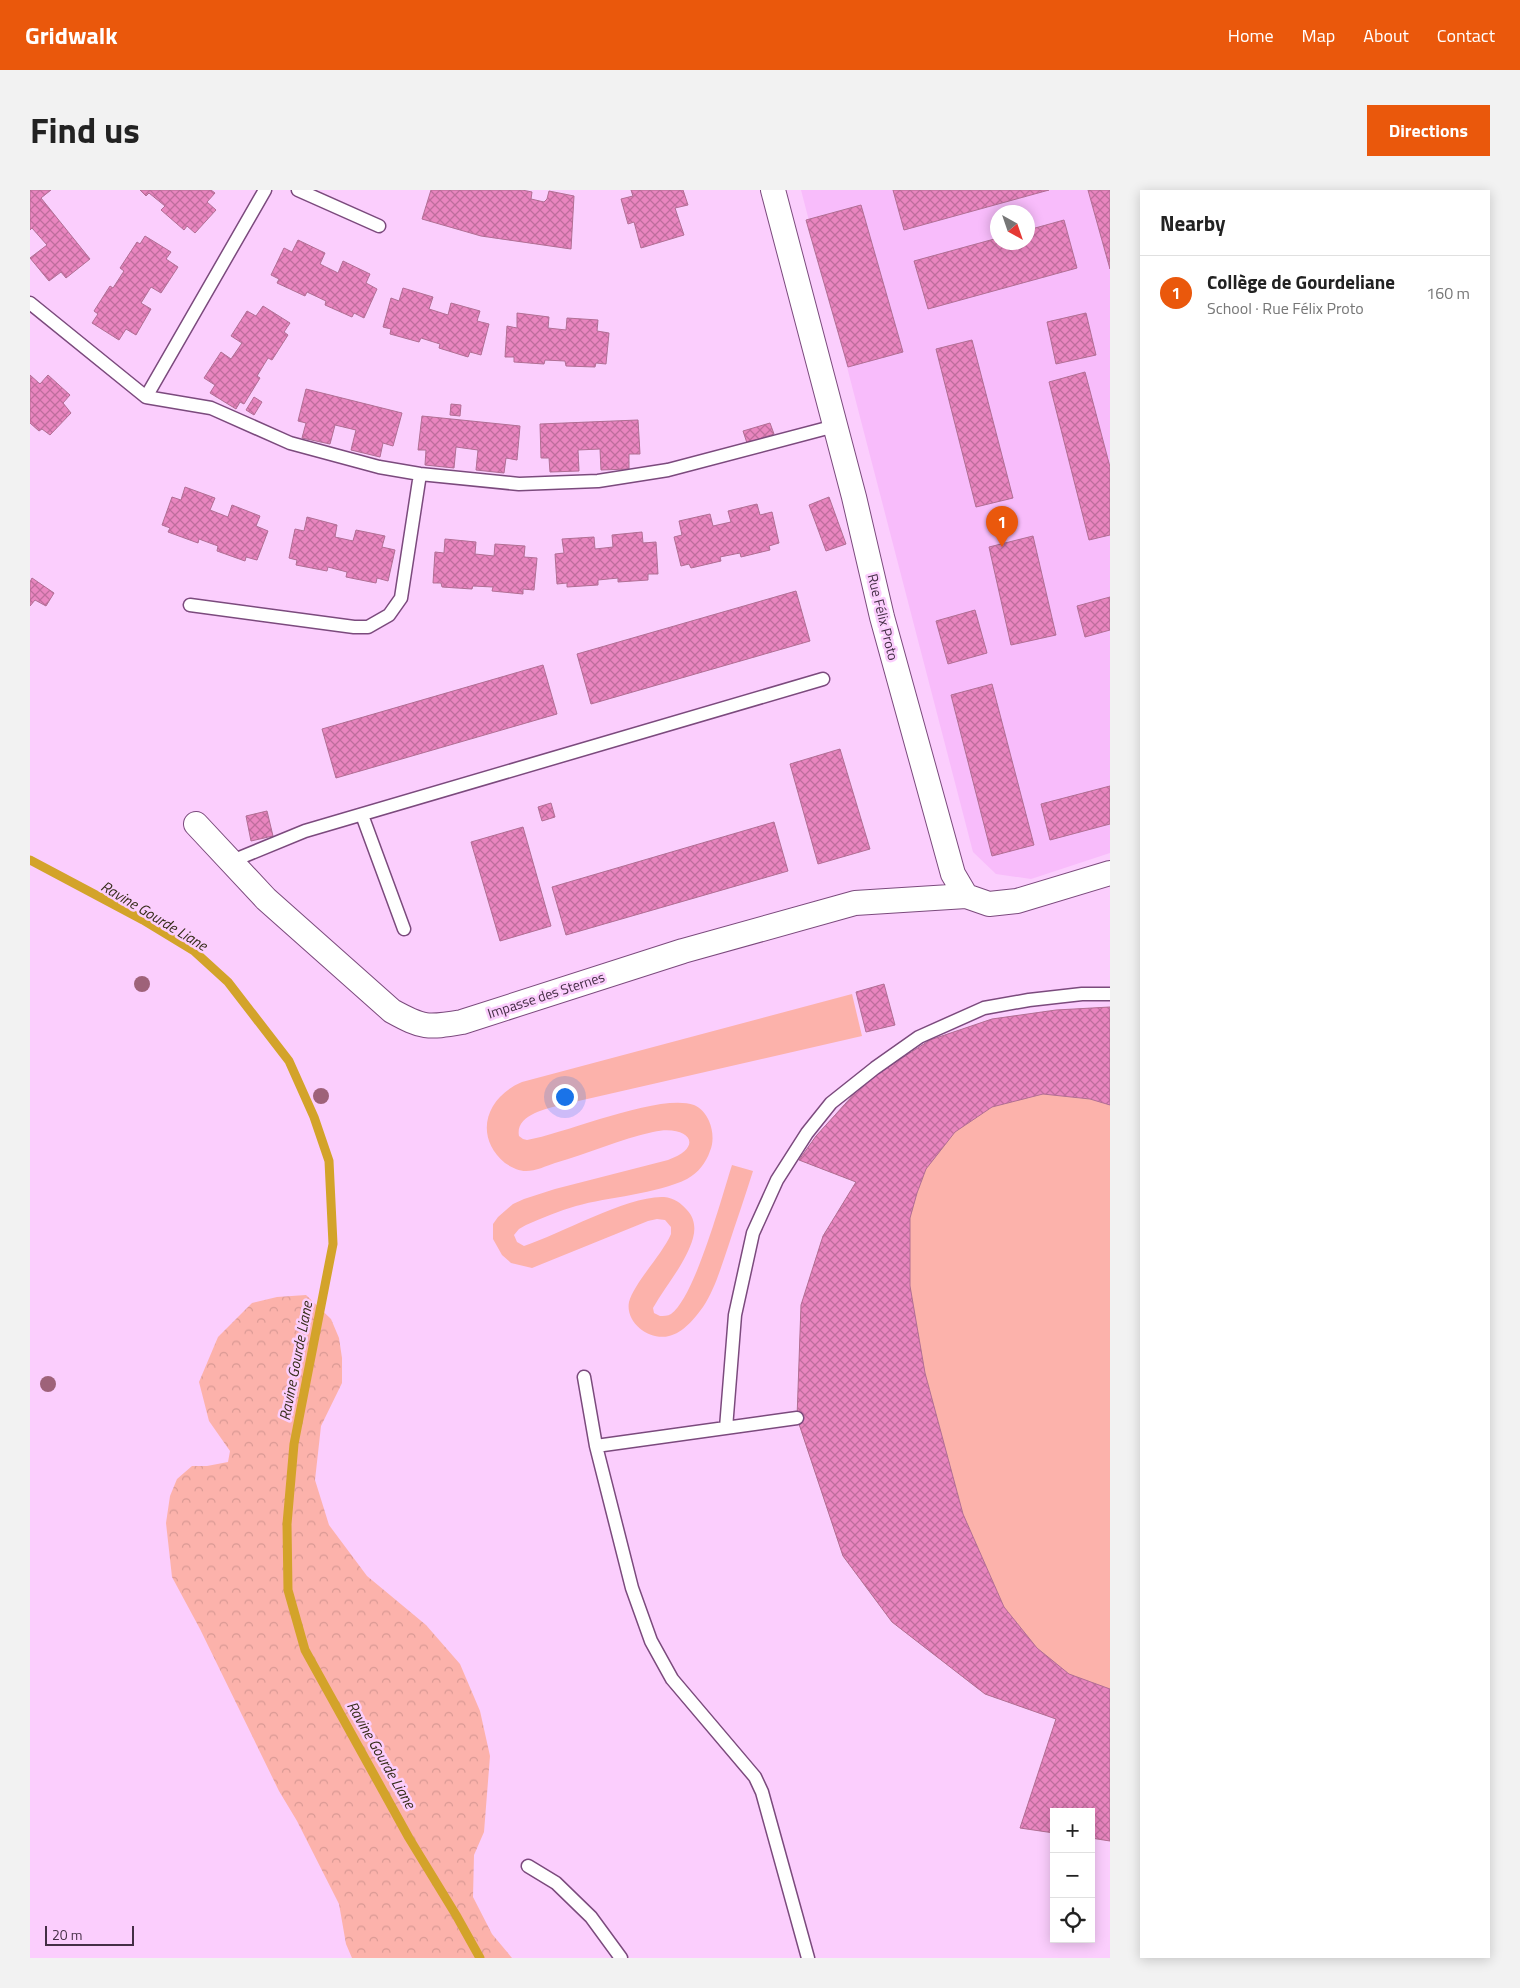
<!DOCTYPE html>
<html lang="en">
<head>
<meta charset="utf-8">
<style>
  :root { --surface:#fff; --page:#f2f2f2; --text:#222; --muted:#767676; --line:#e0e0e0; --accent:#ea580c }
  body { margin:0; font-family:"Titillium Web",sans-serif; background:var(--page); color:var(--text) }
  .controls { position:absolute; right:15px; bottom:15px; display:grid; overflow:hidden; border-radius:0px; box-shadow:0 2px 12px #0003 }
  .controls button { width:45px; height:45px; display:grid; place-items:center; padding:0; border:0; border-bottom:1px solid var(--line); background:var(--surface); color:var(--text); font:25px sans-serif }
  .compass { position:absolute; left:960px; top:15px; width:45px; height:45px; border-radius:50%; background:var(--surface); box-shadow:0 2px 12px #0003; rotate:140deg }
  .scale { position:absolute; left:15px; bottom:12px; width:89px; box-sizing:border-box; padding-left:5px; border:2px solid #442e45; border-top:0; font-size:14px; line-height:18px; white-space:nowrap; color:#442e45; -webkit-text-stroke:4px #fbcefd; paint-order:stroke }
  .you { position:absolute; left:534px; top:906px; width:18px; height:18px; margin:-12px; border:4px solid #fff; border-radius:50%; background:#1a73e8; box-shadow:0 0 0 8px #1a73e833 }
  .badge { display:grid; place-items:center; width:32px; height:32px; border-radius:50%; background:var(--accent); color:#fff; font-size:16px; font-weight:700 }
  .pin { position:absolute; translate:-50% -41px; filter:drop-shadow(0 1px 2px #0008) }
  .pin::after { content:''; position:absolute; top:26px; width:18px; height:15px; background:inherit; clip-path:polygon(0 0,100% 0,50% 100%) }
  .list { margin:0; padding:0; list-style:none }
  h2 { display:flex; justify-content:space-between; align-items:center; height:65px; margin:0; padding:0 20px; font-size:21px }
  h2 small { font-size:16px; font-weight:400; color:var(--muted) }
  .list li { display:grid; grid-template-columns:32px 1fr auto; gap:15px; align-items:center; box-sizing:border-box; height:75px; padding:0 20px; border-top:1px solid var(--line) }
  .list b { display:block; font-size:19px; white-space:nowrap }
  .list p { margin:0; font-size:16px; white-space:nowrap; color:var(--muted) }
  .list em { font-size:16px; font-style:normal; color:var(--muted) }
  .icon { flex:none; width:28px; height:28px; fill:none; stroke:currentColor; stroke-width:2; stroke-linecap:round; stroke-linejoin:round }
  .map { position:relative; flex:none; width:1080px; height:1768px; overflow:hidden; border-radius:0px }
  header { display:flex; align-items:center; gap:30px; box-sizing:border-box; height:70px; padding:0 25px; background:var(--accent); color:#fff }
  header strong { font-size:24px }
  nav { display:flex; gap:28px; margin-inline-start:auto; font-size:18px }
  .intro { display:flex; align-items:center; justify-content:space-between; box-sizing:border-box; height:120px; padding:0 30px }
  h1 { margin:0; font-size:35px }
  .button { padding:12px 22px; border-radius:0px; background:var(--accent); color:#fff; font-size:18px; font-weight:700 }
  main { display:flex; gap:30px; padding:0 30px }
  aside { flex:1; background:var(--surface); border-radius:0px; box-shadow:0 2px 12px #0003 }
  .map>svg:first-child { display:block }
  .built { fill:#f8bcfb; fill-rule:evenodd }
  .forest { fill:url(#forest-crowns) }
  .park { fill:#fcb2ab }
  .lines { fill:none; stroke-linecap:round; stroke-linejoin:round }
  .stream { stroke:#d3a32a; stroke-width:9 }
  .building { fill:url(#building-cross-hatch); stroke:#b16e94 }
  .service-casing { stroke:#7b4a7d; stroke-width:15 }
  .minor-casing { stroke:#7b4a7d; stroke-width:26 }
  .service { stroke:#fff; stroke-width:12 }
  .minor { stroke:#fff; stroke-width:24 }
  .tree { fill:#9e6279 }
  .labels { text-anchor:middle; stroke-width:5; stroke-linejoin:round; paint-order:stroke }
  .street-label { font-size:14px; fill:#442e45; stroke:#fbcefd }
  .water-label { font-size:15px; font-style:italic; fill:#352c19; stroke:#fbcefd }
</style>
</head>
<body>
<header>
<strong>Gridwalk</strong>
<nav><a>Home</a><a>Map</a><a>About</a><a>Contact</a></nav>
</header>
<div class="intro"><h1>Find us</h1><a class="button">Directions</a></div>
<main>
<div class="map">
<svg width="1080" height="1768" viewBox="0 0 1080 1768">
  <defs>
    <pattern id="forest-crowns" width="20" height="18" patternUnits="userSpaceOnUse" patternTransform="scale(1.25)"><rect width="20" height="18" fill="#fcb2ab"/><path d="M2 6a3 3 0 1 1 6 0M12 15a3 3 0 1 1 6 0" fill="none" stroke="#d99994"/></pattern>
    <pattern id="building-cross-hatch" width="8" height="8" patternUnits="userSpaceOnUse" patternTransform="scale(1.25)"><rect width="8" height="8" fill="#e985bf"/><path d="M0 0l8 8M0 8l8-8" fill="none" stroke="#be6d9d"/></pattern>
  </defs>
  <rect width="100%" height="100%" fill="#fbcefd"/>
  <path class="built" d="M771,0h309v663l-79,26 -35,-5 -23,-22zM968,22h30v30h-30z"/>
  <path class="forest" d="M276,1105l25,24 8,19 3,20v25l-21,43 -6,54 14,45 38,51 59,49 34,39 20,47 10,45 -6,76 -10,23 -1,42 19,37 20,24h-160l-6,-14 -7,-40 -42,-83 -18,-30 -79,-162 -28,-52 -6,-54 4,-27 7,-17 15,-13h15l21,-4 2,-11 -21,-30 -10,-39 19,-45 34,-34 25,-6z"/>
  <path class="park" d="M822,804l10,42 -301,69c-15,4 -46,10 -42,31l4,3 4,1c40,-7 132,-47 167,-35 7,3 12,9 15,16 4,9 5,21 1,30 -4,12 -12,22 -23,28 -30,15 -79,18 -111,27 -17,5 -34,12 -50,19l-7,4 -5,6 3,7 7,4c36,-12 105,-51 140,-49 10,1 17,6 23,13 7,7 9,18 6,28 -7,25 -27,47 -40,70l1,5 6,3c3,0 8,0 11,-2 24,-17 51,-118 61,-149l21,6c-8,26 -17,51 -25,76 -7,20 -13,42 -25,60 -8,11 -20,26 -34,29 -19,5 -44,-13 -40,-34 5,-19 33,-47 42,-68v-7l-6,-7 -8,-1 -9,2 -116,47 -21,-5 -9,-8 -9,-16v-15l5,-7 15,-13 11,-5 31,-10 113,-29c39,-14 19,-36 -15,-28 -33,7 -65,22 -98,31 -9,3 -19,8 -29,8 -8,0 -15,-4 -21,-8 -32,-27 -19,-66 17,-81z
    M1080,817v834l-19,-3v-26h-37v21l-34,-5 36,-109 -71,-25 -93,-72 -49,-66 -46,-138 4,-113 22,-69 33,-54 -57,-22 17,-24 49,-54 65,-42 62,-21 64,-9z"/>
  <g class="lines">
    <path class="stream" d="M0,670l113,60 51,31 34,31 61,79 25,56 15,44 4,83 -39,200 -7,80 1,66 17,60 104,188 47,77 24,43"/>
  </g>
  <path class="building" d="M0,0h21l-10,8 49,61 -24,19 -5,-6 -12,9 -19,-23 17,-13 -15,-17 -2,2z
    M110,0h71l4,3 -8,9 9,8 -21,23 -8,-7 -3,4 -23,-20 4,-4 -16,-13 -3,3z
    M401,0h91l10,2 -1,7 13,3 3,-3 2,-8 25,5 -3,53 -90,-13 -59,-17z
    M601,0h52l5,15 -13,3 9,27 -43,13 -7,-26 -6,2 -7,-25 12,-3z
    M863,0h156l-145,40z
    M1058,0h22v79z
    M831,15l42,147 -55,15 -42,-147z
    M1034,30l13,48 -149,41 -14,-48 84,-23v4h30v-12z
    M115,46l26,16 -5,7 12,8 -17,26 -10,-6 -10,16 10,6 -15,26 -10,-6 -7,11 -27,-17 6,-9 -4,-3 16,-25 3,2 11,-17 -4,-3 17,-26 3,2z
    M268,50l27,13 -5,11 18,9 5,-12 27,13 -4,9 11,6 -13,29 -10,-5 -2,4 -27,-12 1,-4 -19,-9 -2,4 -28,-13 2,-4 -8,-4 13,-27 8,4z
    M373,98l30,9 -4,12 19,6 3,-12 29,8 -3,10 12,3 -8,31 -11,-3 -2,5 -29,-9 1,-4 -19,-6 -2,4 -29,-8 1,-5 -8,-2 8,-29 8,3z
    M233,116l27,17 -6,9 4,3 -16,25 -4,-2 -11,18 3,2 -16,26 -4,-2 -4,7 -26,-16 5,-8 -11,-7 17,-26 10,7 11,-16 -11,-7 16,-25 9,5z
    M487,123l32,4 -1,11 18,2 1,-12 31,2 -1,11 12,2 -3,31 -10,-1 -1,4 -29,-1 -1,-5 -20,-1 -1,4 -30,-2v-5h-9l2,-31 10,2z
    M1056,123l10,42 -40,9 -9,-42z
    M942,150l41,158 -37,9 -40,-158z
    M1055,182l25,95v68l-21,5 -40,-158z
    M0,185l10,9 8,-9 22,20 -7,8 8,10 -21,22 -8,-6 -3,2 -9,-8z
    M276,199l96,24 -9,33 -10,-3 -3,14 -29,-7 5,-20 -21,-5 -5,19 -28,-6 4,-15 -8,-2z
    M224,207l8,5 -8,13 -8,-5z
    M421,214l10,1 -1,11 -10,-1z
    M392,226l98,10 -3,34 -11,-2 -2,15 -28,-3 2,-20 -22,-3 -2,21 -29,-3 1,-15h-8z
    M608,230l2,34h-11v15l-28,1 -1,-21 -22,1 1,21 -29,1 -1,-14h-8l-1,-34z
    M740,233l4,11 -27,9 -4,-12z
    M155,297l30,11 -5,12 18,7 4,-12 28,11 -4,10 12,5 -11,29 -11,-3 -1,4 -28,-10 1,-5 -19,-7 -1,4 -30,-11 2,-4 -8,-3 10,-28 9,3z
    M799,307l17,47 -20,7 -17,-46z
    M727,314l3,11 12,-3 7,31 -10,3 1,4 -29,7 -1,-4 -20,4 1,4 -30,7 -2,-4 -8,2 -7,-29 8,-2 -3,-14 31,-7 3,12 18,-4 -3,-11z
    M277,327l30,8 -2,12 18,4 3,-11 29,6 -3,11 13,3 -7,31 -11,-3 -1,5 -30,-6 1,-5 -19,-5 -1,4 -31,-6 1,-5 -8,-2 6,-29 9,2z
    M612,342l1,11 13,-1 2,32h-10v6l-30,2v-4l-20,2v5l-31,2v-4l-10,1 -2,-30 9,-1 -2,-14 32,-2 1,12 18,-2 -1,-12z
    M1003,346l23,99 -45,10 -22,-98z
    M415,349l31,3 -1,12 19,2 1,-12 30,2 -1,11 13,1 -3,32 -11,-1v5l-31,-3 1,-4 -20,-1 -1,3 -30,-2 -1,-4h-8l2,-31 9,1z
    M2,388l22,15 -8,13 -11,-6 -5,6v-24z
    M766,401l14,50 -219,63 -14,-50z
    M1080,407v33l-25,7 -8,-31z
    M945,420l12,43 -39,11 -12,-43z
    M513,475l14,49 -221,64 -14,-49z
    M962,494l42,161 -42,11 -41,-161z
    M810,559l30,100 -52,15 -28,-100z
    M1080,596v38l-60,16 -9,-36z
    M521,613l4,14 -13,4 -4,-14z
    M237,621l6,25 -22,5 -5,-25z
    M744,632l14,49 -222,64 -14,-48z
    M493,637l28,99 -51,15 -29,-99z
    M854,794l11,41 -29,7 -10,-40z
    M1080,817v98l-20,-6 -47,-5 -51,13 -37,25 -29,37 -9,24 -7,25v68l15,87 38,141 41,93 33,41 32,26 41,15v152l-19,-3v-26h-37v21l-34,-5 36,-109 -71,-25 -93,-72 -49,-66 -46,-138 4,-113 22,-69 33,-54 -57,-22 17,-24 49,-54 65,-42 62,-21 64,-9z"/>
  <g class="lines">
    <defs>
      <path id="service" d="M268,0l81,36
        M0,113l116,94 65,11 79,35 89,24 41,7 99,10 79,-3 70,-11 167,-44
        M116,207l119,-207
        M160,415l164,22h14l21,-12 12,-17 19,-124
        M332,625l42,114
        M202,671l73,-30 518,-152
        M554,1187l12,69 36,142 19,53 21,38 83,98 7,15 46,166
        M696,1238l9,-113 18,-82 24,-53 30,-47 24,-30 44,-35 44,-31 65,-29 45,-8 53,-6h28
        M566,1256l201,-28
        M498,1676l28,17 35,34 30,41"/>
      <path id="minor" d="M743,0l81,307 28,120 71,257 13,22 23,8 28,-3 93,-28
        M166,634l70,75 126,112c31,17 35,17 70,11l221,-71 172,-48 111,-7"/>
    </defs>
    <use href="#service" class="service-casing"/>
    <use href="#minor" class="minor-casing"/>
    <use href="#service" class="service"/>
    <use href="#minor" class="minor"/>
  </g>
  <g class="tree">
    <circle cx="112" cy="794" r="8"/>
    <circle cx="291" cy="906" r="8"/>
    <circle cx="18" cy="1194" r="8"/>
  </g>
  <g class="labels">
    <g class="street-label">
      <text transform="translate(853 427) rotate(76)" y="5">Rue Félix Proto</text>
      <text transform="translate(516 805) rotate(-18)" y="5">Impasse des Sternes</text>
    </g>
    <g class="water-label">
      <text transform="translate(124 726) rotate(31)" y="5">Ravine Gourde Liane</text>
      <text transform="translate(266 1171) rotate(-79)" y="5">Ravine Gourde Liane</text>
      <text transform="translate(351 1565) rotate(60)" y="5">Ravine Gourde Liane</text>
    </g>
  </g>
</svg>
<div class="controls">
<button>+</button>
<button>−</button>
<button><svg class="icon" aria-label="locate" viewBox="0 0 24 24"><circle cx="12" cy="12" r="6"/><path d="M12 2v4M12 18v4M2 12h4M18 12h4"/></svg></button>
</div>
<svg class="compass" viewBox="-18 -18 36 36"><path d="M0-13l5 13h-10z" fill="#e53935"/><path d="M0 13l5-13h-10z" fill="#767676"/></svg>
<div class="scale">20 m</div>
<div class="you"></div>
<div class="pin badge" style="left:972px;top:357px">1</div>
</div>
<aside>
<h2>Nearby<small></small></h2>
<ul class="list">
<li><span class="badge">1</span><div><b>Collège de Gourdeliane</b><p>School · Rue Félix Proto</p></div><em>160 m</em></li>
</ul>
</aside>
</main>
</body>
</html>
